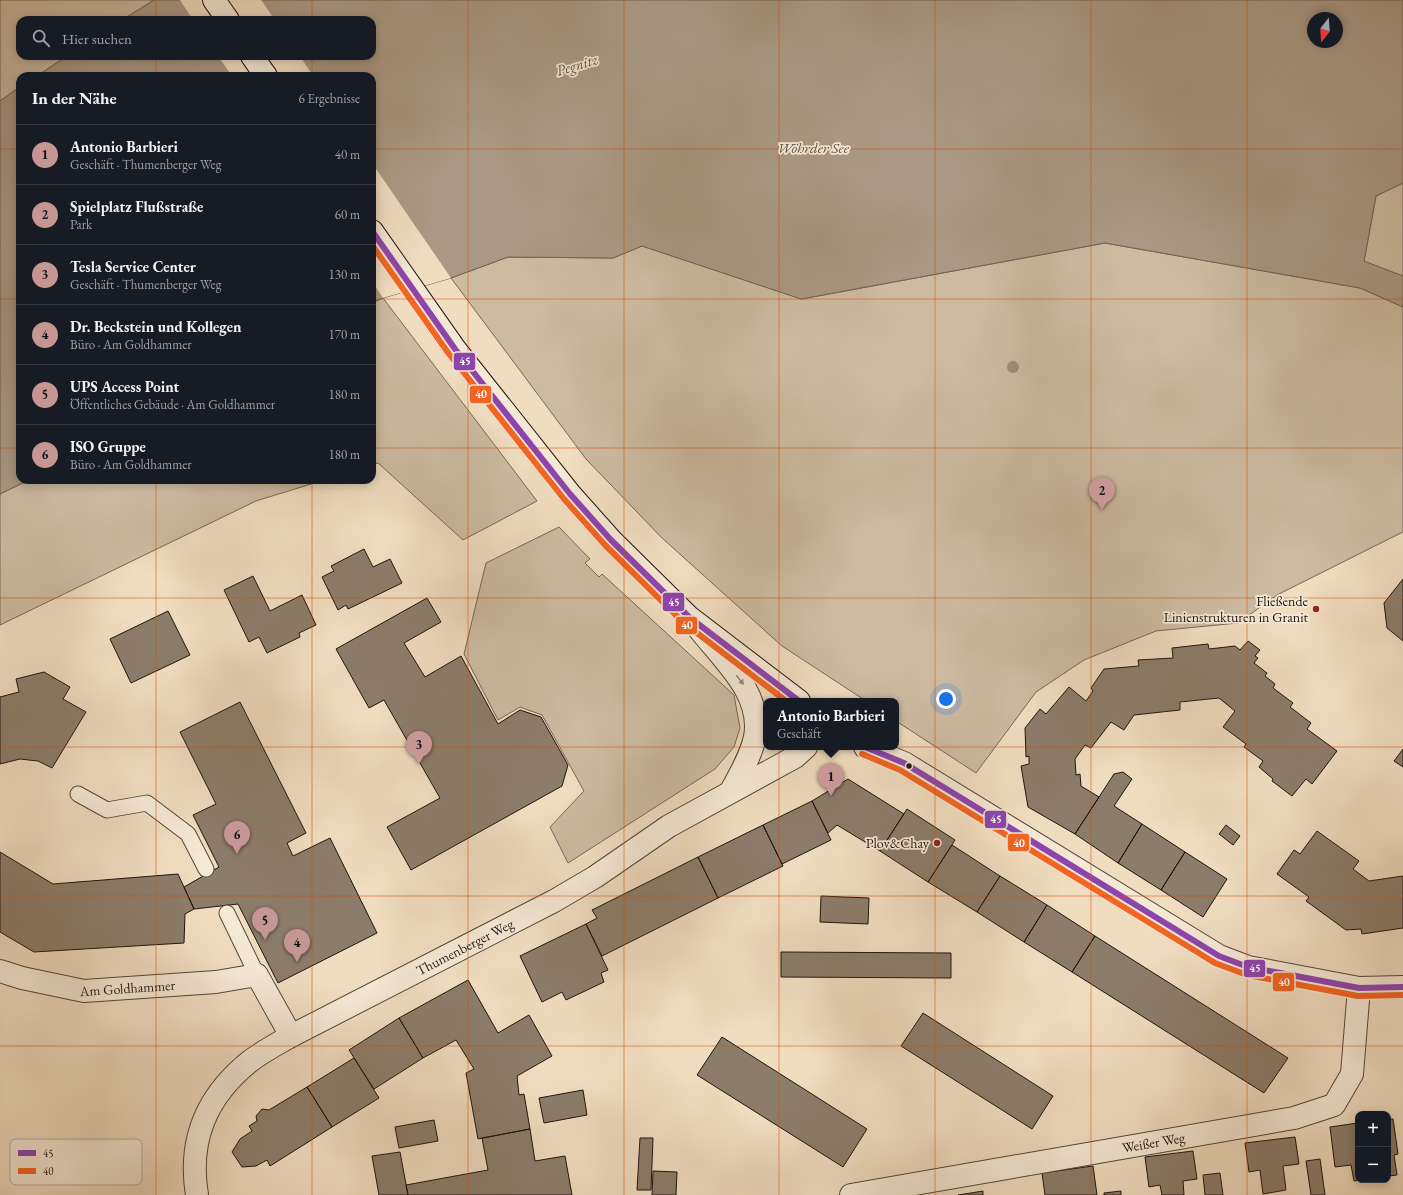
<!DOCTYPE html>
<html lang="de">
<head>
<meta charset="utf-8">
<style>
  :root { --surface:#171b24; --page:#20242c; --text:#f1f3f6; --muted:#9ea1a6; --line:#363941; --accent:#c59692 }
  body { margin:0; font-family:"EB Garamond",serif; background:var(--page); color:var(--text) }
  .controls { position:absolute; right:12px; bottom:12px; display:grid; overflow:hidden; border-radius:8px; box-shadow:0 2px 10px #0003 }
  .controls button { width:36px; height:36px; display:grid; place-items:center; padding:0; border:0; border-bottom:1px solid var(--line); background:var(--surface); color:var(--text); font:20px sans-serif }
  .compass { position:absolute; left:1307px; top:12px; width:36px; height:36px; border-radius:50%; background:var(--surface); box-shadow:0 2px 10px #0003; rotate:197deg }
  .you { position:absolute; left:946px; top:699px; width:14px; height:14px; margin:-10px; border:3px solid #fff; border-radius:50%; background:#1a73e8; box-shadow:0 0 0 6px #1a73e833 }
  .badge { display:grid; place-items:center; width:26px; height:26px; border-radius:50%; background:var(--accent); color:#111; font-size:13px; font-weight:700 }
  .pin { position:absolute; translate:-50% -33px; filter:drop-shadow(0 1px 2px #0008) }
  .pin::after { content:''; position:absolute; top:21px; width:14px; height:12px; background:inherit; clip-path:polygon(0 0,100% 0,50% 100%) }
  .popup { position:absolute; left:763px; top:698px; width:136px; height:52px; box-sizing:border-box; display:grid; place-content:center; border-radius:8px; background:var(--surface); filter:drop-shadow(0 1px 3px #0005); font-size:13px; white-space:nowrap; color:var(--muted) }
  .popup b { font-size:15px; color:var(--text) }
  .popup::after { content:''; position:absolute; left:50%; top:100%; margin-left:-8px; border:8px solid transparent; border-top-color:var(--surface) }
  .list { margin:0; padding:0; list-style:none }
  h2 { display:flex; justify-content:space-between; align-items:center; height:52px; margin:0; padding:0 16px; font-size:17px }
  h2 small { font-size:13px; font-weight:400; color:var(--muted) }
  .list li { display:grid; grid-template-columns:26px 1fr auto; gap:12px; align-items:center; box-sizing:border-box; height:60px; padding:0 16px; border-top:1px solid var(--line) }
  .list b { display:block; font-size:15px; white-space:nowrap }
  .list p { margin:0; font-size:13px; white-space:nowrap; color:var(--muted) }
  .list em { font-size:13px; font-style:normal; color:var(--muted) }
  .icon { flex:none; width:22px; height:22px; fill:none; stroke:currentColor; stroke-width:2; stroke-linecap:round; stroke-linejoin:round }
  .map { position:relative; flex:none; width:1403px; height:1195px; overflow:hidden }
  .search { position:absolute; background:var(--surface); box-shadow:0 2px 10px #0003; left:16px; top:16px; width:360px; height:44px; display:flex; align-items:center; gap:10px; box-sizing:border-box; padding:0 14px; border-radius:12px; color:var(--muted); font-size:15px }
  .panel { position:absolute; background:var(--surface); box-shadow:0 2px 10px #0003; left:16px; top:72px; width:360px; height:412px; border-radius:12px }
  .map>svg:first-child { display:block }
  .green { fill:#ccbaa1; stroke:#766758 }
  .water { fill:#a99883; stroke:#726354; fill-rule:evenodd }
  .pier { fill:#f0dcbf }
  .building { fill:#8c7c6a; stroke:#1f140e }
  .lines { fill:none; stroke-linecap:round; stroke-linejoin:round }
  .lane-casing { stroke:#53463a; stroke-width:17 }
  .street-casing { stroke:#53463a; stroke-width:24 }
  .secondary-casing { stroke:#1f140e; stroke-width:24 }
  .lane { stroke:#f5e8d5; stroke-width:15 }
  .street { stroke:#f5e8d5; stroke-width:22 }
  .secondary { stroke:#f5e8d5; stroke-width:22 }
  .bus-1-casing { stroke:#f5e8d5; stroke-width:9 }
  .bus-2-casing { stroke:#f5e8d5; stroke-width:9 }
  .bus-1 { stroke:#8e44ad; stroke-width:6 }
  .bus-2 { stroke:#f26522; stroke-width:6 }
  .tree { fill:#9f8e7a }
  .oneway { fill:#95897b }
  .grid { fill:none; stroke:#d4520c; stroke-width:1; stroke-opacity:0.55 }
  .poi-dot { fill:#8f2418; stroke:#f5e8d5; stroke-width:1.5 }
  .bus-dot { fill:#1f140e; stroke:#f5e8d5; stroke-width:1.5 }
  .labels { text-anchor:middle; stroke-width:3.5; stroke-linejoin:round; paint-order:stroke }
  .poi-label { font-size:14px; fill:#1f140e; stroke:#f5e8d5; text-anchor:end }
  .street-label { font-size:14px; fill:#1f140e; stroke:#f5e8d5 }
  .water-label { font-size:15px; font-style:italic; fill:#5d4f43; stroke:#f5e8d5 }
  .key { fill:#f5e8d5; stroke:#b5a899; stroke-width:1 }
  .key-label { font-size:11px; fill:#1f140e }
  .line-badge { stroke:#f5e8d5; stroke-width:1.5 }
  .badge-label { font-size:11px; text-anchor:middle; font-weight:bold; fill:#fff }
</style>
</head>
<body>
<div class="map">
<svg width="1403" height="1195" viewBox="0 0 1403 1195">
  <rect width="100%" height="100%" fill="#f0dcbf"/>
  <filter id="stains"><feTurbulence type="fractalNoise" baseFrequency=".005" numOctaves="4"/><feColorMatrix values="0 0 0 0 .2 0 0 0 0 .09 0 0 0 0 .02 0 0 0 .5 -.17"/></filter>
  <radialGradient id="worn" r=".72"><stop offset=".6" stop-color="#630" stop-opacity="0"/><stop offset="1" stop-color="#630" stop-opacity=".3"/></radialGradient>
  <path class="green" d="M0,0h154l-32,20h-102v36h47l-30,20h-17v11l-20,14z
    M1403,183v93l-39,-14 12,-66z
    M1105,243l255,45 43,19v225l-126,63 -39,28 -82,8 -72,29 -48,32 -60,81 -80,-52v-20h-30l-84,-55 -120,-108 -76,-79 -135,-181 57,-21 105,1 29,-12 160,53z
    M383,298l154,203 -74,39 -85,-77 -6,2v-162z
    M29,480h295l-68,21 -256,124v-131z
    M559,527l31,32 -5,4 14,14 3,-3 132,121 6,33 -6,19 -19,22 -147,94 -18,-36 34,-36 -42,-76 -22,-8 -22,13 -34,-66 22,-91z"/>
  <path class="water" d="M154,0h1249v183l-27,13 -12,65 39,15v31l-43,-19 -255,-45 -304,56 -159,-53 -29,12 -105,-1 -57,21 -68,20 -11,5v-227h-335l30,-20h305v-36h-250zM1313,18h24v24h-24z
    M20,87v393h9l-29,14v-393z"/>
  <path class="pier" d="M180,0h81l14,20h-82z
    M218,56h82l13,20h-81z
    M372,163l79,115 -68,20 -11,-17z"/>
  <path class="building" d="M364,549l9,18 17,-8 12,24 -54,26 -2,-4 -8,5 -16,-33 12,-6 -3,-5z
    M253,576l17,35 32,-16 14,30 -17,8 1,4 -33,16 -8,-16 -10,5 -25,-52z
    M1403,579v62l-16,-13 -3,-25z
    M427,598l14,24 -37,21 21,34 36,-21 37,68 22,-14 21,7 27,48 -6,21 -151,84 -24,-43 53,-29 -56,-98 -15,8 -33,-59z
    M168,611l22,44 -59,28 -21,-44z
    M1248,641l12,9 -5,6 3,2 -4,5 13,10 -2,3 10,8 -2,4 20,15 -3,4 21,16 -4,6 30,22 -25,33 -6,-5 -14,17 -20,-15 1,-2 -14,-12 4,-6 -19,-14 2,-3 -23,-17 12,-16 -16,-13 -39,4v8l-46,5 -10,15 -13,-8 -20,26 -6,-3 -10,14 1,16 4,-1 1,12 18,11 -24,37 -47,-27 -7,-41 8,-2v-8l-3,1 -1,-29 15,-19 6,5 23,-27 17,14 7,-10 -2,-3 13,-19 35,-3 -1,-6 35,-2 -1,-10 36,-4 1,5 26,-3 5,4z
    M44,672l26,15 -7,12 23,13 -34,56 -14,-7 -18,-2 -20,5v-67l19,-5 -3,-13z
    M240,702l66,131 -19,10 6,13 37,-18 47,95 -99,50 -40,-79 -44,5 -10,-22 35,-20 -26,-52 23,-11 -36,-72z
    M1403,749v18l-9,-6z
    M1123,772l9,7 -18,27 28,18 -24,39 -43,-29 39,-60z
    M848,779l56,35 -24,37 -43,-26 -9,8 -16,-32z
    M812,801l19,39 -49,24 -19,-39z
    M907,809l48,31 -27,42 -48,-31z
    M1142,824l43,28 -24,38 -43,-27z
    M763,825l20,41 -65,32 -20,-41z
    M1226,825l14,11 -7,9 -14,-11z
    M1317,831l42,30 -6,8 16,12 34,-5v52l-41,6 -1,-5 -15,1 -40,-29 3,-4 -32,-23 17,-24 6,4z
    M952,845l48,31 -23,36 -49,-30z
    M0,852l53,32 125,-10 16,35 -9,5 -1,29 -150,9 -34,-20z
    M1185,852l42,27 -24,38 -42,-27z
    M698,857l20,41 -116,58 -16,-32 11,-6 -5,-8z
    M1000,876l47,29 -23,37 -47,-30z
    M821,896l48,2 -1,26 -48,-2z
    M1047,905l48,31 -23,36 -48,-30z
    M586,924l22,46 -7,3 3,9 -38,18 -4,-8 -20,10 -22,-46z
    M1095,936l193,122 -24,35 -192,-121z
    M781,952l170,1v25l-170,-1z
    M468,980l30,53 31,-18 23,41 -35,20 2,19 5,-1 6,35 -52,10 -12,-66 8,-4 -18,-29 -33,18 -24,-40z
    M923,1013l130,83 -21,33 -131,-83z
    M399,1018l24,40 -49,31 -25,-39z
    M722,1037l145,92 -24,38 -146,-92z
    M354,1058l25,40 -47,29 -25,-40z
    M307,1087l25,40 -62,39 -3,-6 -11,6 -14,1 -10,-15 8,-13 12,-8 -3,-5 8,-5 -1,-5 6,-7 7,1z
    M583,1090l4,25 -43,8 -5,-25z
    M1388,1119h5l5,35 -4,1 3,20 -9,1z
    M434,1120l4,21 -39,7 -4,-21z
    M1358,1123v57h3l-7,1 -3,-16 -16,2 -5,-40z
    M530,1129l5,32 30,-5 7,39h-164l-2,-10 82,-15 -6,-32z
    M1295,1137l4,27 -16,2 3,24 -23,4 -3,-24 -11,2 -4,-29z
    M640,1138h13l-2,52h-14z
    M1193,1151l4,28 -14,2 1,14h-22l-2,-10 -11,2 -4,-30z
    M400,1152l8,43h-29l-7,-39z
    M1320,1159l5,36h-14l-5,-34z
    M1093,1166l4,29h-52l-3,-22z
    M653,1171l24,1 -1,23h-24z
    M1220,1173l3,22h-18l-2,-20z
    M983,1191v4h-25z
    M1121,1191v4h-17v-2z"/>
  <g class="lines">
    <defs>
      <path id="lane" d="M78,794l29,16 40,-7 41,31 18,35
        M227,913l30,62"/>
      <g id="street">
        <path d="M699,629c24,31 64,65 56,108 -4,19 -15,37 -24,54"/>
        <path d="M865,747l39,16 315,193 29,11 111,21 44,-1"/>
        <path id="s1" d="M0,971l22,7 62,13 132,-9 41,-7 34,61"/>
        <path id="s2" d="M197,1195c-9,-55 9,-98 52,-133 13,-10 28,-18 42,-26l263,-135 41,-24 74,-51 126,-69 11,-10"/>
        <path id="s3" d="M851,1195l443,-77 40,-13 18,-31 7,-86"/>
      </g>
      <path id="secondary" d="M214,0l14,20
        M252,56l14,20
        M372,231l83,118 115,145 41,46 78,77 110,84"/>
    </defs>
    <use href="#lane" class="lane-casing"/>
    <use href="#street" class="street-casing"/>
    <use href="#secondary" class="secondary-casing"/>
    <use href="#lane" class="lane"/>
    <use href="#street" class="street"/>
    <use href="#secondary" class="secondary"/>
    <defs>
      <path id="bus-1" d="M372,231l83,118 115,145 41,46 78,77 110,84
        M865,747l39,16 315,193 29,11 111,21 44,-1"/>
      <path id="bus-2" d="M372,245l77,109 115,145 41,46 79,78 102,78
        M862,754l38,16 315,193 32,12 111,21 45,-1"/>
    </defs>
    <use href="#bus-1" class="bus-1-casing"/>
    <use href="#bus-2" class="bus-2-casing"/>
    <use href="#bus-1" class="bus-1"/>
    <use href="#bus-2" class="bus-2"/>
  </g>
  <circle class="tree" cx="1013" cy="367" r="6"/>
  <defs><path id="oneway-solid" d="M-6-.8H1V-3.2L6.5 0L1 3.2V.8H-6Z"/></defs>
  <use class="oneway" href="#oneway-solid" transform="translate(740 680) rotate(51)"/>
  <path class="grid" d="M156,0v20M312,0v20M468,0v1195M624,0v1195M779,0v1195M935,0v1195M1091,0v1195M1247,0v1195M156,56v20M312,56v20M0,149h20M372,149h1031M0,299h20M372,299h1031M0,448h20M372,448h1031M156,480v715M312,480v715M0,598h1403M0,747h1403M0,896h1403M0,1046h1403"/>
  <g class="poi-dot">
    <circle cx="1316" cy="609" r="4"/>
    <circle cx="937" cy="843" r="4"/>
  </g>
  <circle class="bus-dot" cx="909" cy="766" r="3.5"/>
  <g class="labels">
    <g class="poi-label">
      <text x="1308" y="606">Fließende<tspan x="1308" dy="16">Linienstrukturen in Granit</tspan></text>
      <text x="929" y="848">Plov&amp;Chay</text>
    </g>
    <g class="street-label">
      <text dy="5" stroke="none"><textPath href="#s2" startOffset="395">Thumenberger Weg</textPath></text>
      <text dy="5" stroke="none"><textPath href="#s1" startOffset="130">Am Goldhammer</textPath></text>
      <text dy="5" stroke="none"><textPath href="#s3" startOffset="307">Weißer Weg</textPath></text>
    </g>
    <g class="water-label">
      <text transform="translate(577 65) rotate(-17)" y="5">Pegnitz</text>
      <text x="813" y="153">Wöhrder See</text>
    </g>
  </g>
  <rect x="10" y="1139" width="132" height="46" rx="6" class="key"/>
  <rect x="18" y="1150" width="18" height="6" fill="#8e44ad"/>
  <rect x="18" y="1168" width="18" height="6" fill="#f26522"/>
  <g class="key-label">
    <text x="43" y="1157">45</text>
    <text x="43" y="1175">40</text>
  </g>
  <g class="line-badge">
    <rect x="453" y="352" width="23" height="19" rx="4" fill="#8e44ad"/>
    <rect x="469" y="385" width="23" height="19" rx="4" fill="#f26522"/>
    <rect x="662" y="592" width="23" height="20" rx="4" fill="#8e44ad"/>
    <rect x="675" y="616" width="23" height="19" rx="4" fill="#f26522"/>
    <rect x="984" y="810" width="23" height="19" rx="4" fill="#8e44ad"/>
    <rect x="1007" y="833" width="23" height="19" rx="4" fill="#f26522"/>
    <rect x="1243" y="959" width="23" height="19" rx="4" fill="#8e44ad"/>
    <rect x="1272" y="972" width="23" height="20" rx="4" fill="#f26522"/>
  </g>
  <g class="badge-label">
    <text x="465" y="365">45</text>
    <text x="481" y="398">40</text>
    <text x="674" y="606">45</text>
    <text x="687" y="629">40</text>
    <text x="996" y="823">45</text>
    <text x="1019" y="847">40</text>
    <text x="1255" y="972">45</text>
    <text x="1284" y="986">40</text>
  </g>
  <rect width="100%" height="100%" filter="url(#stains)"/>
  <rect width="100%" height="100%" fill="url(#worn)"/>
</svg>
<div class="controls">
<button>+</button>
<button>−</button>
</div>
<svg class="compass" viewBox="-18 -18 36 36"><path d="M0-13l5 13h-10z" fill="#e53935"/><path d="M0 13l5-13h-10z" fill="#9ea1a6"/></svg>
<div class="you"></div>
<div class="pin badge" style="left:831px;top:796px">1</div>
<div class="popup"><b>Antonio Barbieri</b>Geschäft</div>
<div class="pin badge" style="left:1102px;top:510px">2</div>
<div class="pin badge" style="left:419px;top:764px">3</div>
<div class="pin badge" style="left:297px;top:962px">4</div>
<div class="pin badge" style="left:265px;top:940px">5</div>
<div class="pin badge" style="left:237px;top:854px">6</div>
<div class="search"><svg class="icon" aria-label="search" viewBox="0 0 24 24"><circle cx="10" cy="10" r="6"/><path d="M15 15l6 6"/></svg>Hier suchen</div>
<section class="panel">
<h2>In der Nähe<small>6 Ergebnisse</small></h2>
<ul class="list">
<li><span class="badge">1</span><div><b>Antonio Barbieri</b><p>Geschäft · Thumenberger Weg</p></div><em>40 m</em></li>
<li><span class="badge">2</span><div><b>Spielplatz Flußstraße</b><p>Park</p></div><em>60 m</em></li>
<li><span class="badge">3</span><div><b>Tesla Service Center</b><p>Geschäft · Thumenberger Weg</p></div><em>130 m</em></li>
<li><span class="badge">4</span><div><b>Dr. Beckstein und Kollegen</b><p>Büro · Am Goldhammer</p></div><em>170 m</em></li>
<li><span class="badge">5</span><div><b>UPS Access Point</b><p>Öffentliches Gebäude · Am Goldhammer</p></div><em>180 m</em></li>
<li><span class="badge">6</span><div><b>ISO Gruppe</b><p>Büro · Am Goldhammer</p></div><em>180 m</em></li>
</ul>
</section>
</div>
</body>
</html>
